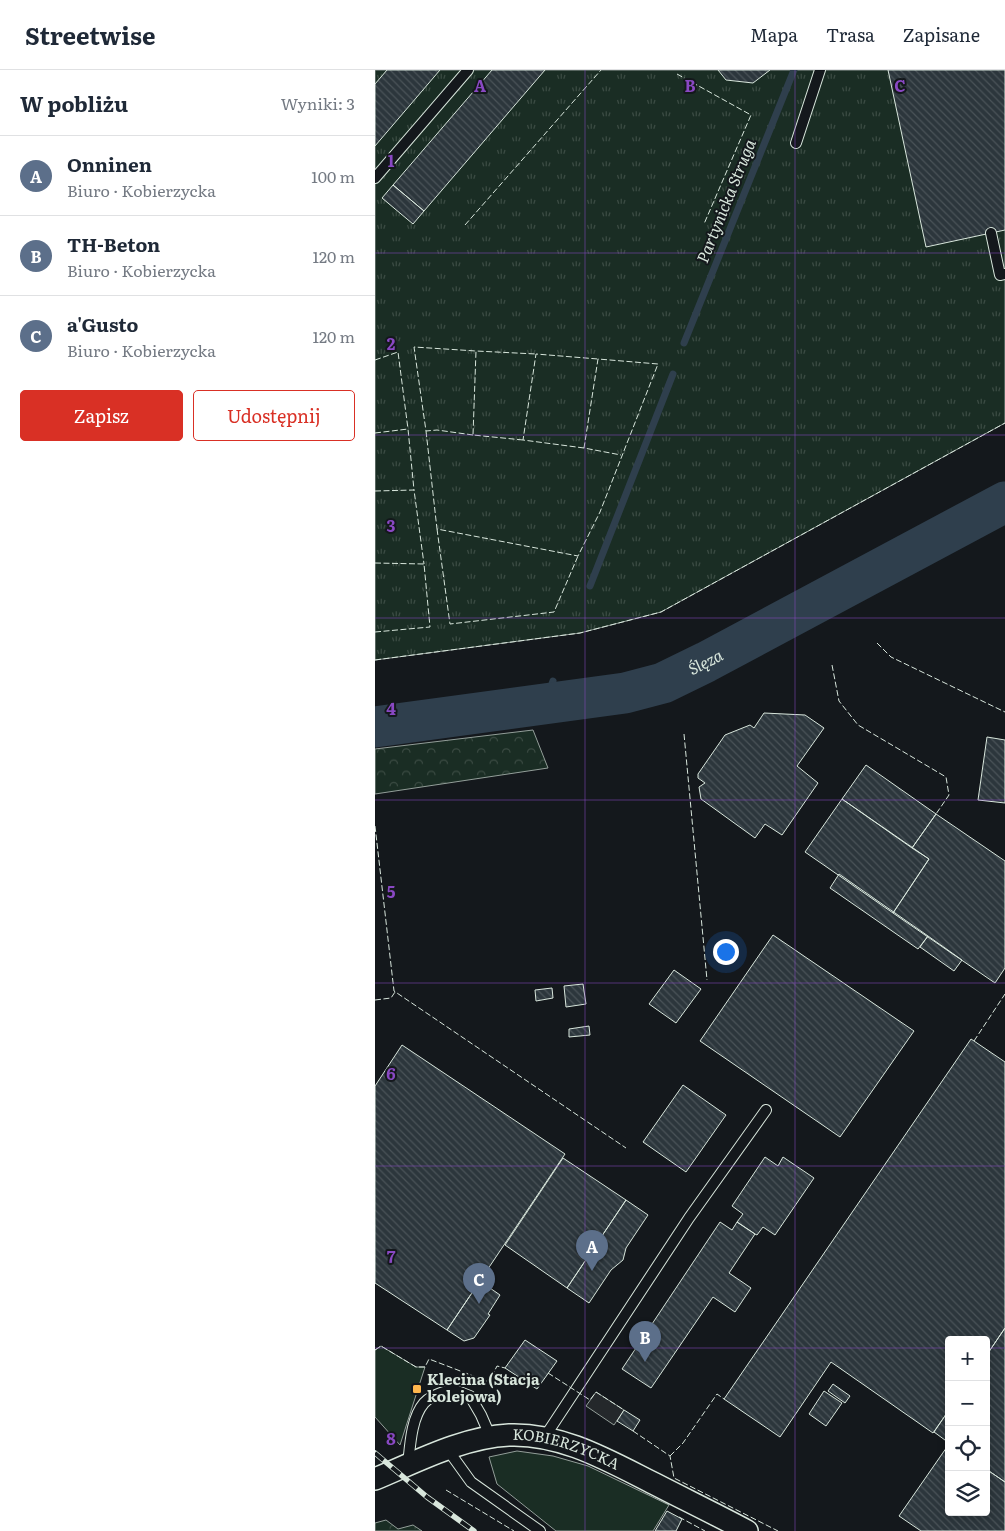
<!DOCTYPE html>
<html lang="pl">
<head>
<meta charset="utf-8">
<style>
  :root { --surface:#fff; --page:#f6f6f7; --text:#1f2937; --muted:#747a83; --line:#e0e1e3; --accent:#d93025 }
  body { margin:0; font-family:Literata,serif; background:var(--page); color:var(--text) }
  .controls { position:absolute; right:15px; bottom:15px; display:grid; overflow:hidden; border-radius:5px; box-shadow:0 2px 8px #0003 }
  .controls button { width:45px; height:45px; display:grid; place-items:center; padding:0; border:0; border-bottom:1px solid var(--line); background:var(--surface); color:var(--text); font:25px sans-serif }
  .you { position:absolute; left:350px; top:881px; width:18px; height:18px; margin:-12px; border:4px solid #fff; border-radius:50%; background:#1a73e8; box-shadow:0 0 0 8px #1a73e833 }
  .badge { display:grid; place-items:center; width:32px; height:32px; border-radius:50%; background:var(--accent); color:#fff; font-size:16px; font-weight:700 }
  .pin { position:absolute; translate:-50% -41px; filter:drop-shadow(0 1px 2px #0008) }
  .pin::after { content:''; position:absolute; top:26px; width:18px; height:15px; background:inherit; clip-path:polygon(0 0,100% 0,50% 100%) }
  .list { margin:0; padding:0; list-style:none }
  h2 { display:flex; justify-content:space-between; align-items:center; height:65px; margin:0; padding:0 20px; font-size:21px }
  h2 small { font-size:16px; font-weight:400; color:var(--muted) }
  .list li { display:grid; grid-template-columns:32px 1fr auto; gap:15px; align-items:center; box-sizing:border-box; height:80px; padding:0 20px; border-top:1px solid var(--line) }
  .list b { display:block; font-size:19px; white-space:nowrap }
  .list p { margin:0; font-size:16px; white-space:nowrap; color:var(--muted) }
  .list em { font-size:16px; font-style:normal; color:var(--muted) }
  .actions { display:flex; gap:10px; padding:15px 20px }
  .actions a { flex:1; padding:11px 0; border:1px solid var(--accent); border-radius:5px; text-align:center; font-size:18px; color:var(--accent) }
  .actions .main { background:var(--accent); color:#fff }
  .icon { flex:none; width:28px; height:28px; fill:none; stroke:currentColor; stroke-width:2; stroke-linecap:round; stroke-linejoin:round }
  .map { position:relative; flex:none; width:630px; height:1461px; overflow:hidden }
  header { display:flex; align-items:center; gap:30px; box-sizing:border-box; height:70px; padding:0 25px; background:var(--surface); border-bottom:1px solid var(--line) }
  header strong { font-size:24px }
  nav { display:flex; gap:28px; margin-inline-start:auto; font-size:18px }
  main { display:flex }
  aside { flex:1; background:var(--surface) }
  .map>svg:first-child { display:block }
  .grass { fill:#1a2d24; stroke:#939e99 }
  .forest { fill:url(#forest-crowns); stroke:#939e99 }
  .park { fill:url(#park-tufts); stroke:#939e99 }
  .parking { fill:#24282b; stroke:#939e99 }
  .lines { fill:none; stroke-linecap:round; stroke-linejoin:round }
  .stream { stroke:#2f3f4d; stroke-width:7 }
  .river { stroke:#2f3f4d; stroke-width:41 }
  .building { fill:url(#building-back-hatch); stroke:#d8e6dc }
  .service-casing { stroke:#d8e6dc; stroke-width:12 }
  .minor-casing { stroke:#d8e6dc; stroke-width:24 }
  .service { stroke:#14181c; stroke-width:10 }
  .minor { stroke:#14181c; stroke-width:21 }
  .rail-casing { stroke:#d8e6dc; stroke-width:5.5 }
  .rail { stroke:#14181c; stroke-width:4; stroke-dasharray:11; stroke-linecap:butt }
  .fence { stroke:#d8e6dc; stroke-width:1; stroke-dasharray:6 2.5; stroke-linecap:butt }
  .grid { fill:none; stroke:#8948c3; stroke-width:1; stroke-opacity:0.55 }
  .poi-dot { fill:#ffb74d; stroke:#14181c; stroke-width:2 }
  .labels { text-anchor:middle; stroke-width:4; stroke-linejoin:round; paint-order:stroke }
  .poi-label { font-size:15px; font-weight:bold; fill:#d8e6dc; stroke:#14181c; text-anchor:start }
  .street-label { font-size:15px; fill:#d8e6dc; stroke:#14181c }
  .water-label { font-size:16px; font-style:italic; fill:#d8e6dc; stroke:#14181c }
  .grid-label { font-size:16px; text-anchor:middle; font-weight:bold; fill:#8948c3; stroke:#14181c; stroke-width:4; stroke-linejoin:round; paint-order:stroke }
</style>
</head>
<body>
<header>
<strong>Streetwise</strong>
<nav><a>Mapa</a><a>Trasa</a><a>Zapisane</a></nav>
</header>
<main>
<aside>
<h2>W pobliżu<small>Wyniki: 3</small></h2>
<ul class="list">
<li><span class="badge" style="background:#5c6f8a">A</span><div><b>Onninen</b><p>Biuro · Kobierzycka</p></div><em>100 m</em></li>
<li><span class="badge" style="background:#5c6f8a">B</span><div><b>TH-Beton</b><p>Biuro · Kobierzycka</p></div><em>120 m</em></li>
<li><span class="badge" style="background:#5c6f8a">C</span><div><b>a'Gusto</b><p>Biuro · Kobierzycka</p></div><em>120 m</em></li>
</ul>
<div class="actions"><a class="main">Zapisz</a><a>Udostępnij</a></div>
</aside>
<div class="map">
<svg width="630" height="1461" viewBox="0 0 630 1461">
  <defs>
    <pattern id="forest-crowns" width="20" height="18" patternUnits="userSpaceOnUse" patternTransform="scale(1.25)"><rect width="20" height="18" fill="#1a2d24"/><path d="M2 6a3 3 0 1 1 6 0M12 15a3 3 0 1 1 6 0" fill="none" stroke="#3b4b43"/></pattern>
    <pattern id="park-tufts" width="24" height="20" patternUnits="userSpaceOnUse" patternTransform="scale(1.25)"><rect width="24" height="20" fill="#1a2d24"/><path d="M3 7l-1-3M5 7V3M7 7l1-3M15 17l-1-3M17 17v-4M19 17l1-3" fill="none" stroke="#3b4b43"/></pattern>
    <pattern id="building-back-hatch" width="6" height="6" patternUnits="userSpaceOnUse" patternTransform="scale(1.25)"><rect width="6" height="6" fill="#2c363c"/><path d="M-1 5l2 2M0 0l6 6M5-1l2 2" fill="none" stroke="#4a5358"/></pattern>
  </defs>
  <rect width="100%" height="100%" fill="#14181c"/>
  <path class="grass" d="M6,1276l35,21h9l-25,78 -25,-28v-67z
    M142,1381l36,5 35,10 81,39 -16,26h-97l-59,-47 -8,-27z"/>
  <path class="forest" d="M158,660l15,38 -173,26v-45z
    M11,1450l12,9 15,-4 9,6h-47v-8z"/>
  <path class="park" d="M0,0h630v353l-344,189 -81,21 -205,27z"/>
  <path class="parking" d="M221,1322l28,18 -10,15 -28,-19z"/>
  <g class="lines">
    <path class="stream" d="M309,273l110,-273
      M215,516l83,-212
      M170,634l8,-23"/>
    <path class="river" id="s1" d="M0,657l250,-34 38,-10 43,-21 299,-160"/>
  </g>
  <path class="building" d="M12,0h53l-65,76v-62z
    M117,0h53l-121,141 -31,-26z
    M343,0h52l-17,13 -27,-3z
    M513,0h117v160l-79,17z
    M18,115l31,26 -11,13 -31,-26z
    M389,643l41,2 19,13 -27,38 21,17 -36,52 -17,-11 -10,14 -54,-39 -2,-12 6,-4 -7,-5v-4l27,-39 25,-10 4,3z
    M612,667l18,3v63l-27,-3z
    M491,695l70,49 -24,34 -70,-49z
    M467,729l87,60 -36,54 -88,-61z
    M561,744l69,47v107l-10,15 -102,-70 36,-54 -17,-11z
    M464,804l89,62 -10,13 -88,-61z
    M398,865l141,96 -74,106 -140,-96z
    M553,866l34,24 -8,11 -34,-24z
    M299,900l27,19 -25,34 -27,-19z
    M208,914l3,20 -20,3 -2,-21z
    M177,918l1,10 -17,3 -1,-11z
    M214,956l1,9 -21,2v-8z
    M596,969l34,23v266l-19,28v-16h-37v70l-16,23 -102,-71 -51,75 -56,-38z
    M27,975l163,109 -118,176 -72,-47v-197z
    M308,1015l43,30 -40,57 -43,-30z
    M390,1087l13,9 5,-9 31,21 -39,57 -12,-8 -6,8 -2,-1 -18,-12 6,-8 -11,-8z
    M188,1088l63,42 -59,88 -62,-43z
    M251,1130l22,15 -22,33 -3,12 -12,10 -22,33 -22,-15z
    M345,1152l12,8 5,-8 18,12 -26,39 22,15 -16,24 -22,-15 -62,91 -29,-19z
    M105,1211l20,14 -12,19 2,1 -16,23 -10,3 -17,-11z
    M630,1258v154l-19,-13v-113z
    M150,1270l32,21 -20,28 -32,-21z
    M458,1314l17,12 -5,7 -17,-12z
    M449,1321l18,12 -16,23 -17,-12z
    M249,1340l16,10 -7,11 -16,-10z
    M574,1340v33l-15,-11z
    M574,1374v68h37v-43l19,13v49h-84l-22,-15z
    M292,1441l15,8 -6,12h-21z"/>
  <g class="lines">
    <defs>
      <path id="service" d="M421,73l24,-73
        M0,108l93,-108
        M616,163l9,42 5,-1
        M169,1368l145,-220 77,-108
        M73,1380l23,32 69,49
        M33,1395c2,-18 3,-47 16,-62 7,-8 18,-10 28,-14l18,7 11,19 10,23"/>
      <g id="minor">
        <path id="s2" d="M0,1409c41,-17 88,-42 134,-44 53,-2 100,26 146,49 31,16 62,31 92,47"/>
      </g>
    </defs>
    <use href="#service" class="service-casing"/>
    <use href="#minor" class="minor-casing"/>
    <use href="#service" class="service"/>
    <use href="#minor" class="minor"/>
    <defs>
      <path id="rail" d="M0,1383l52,44 47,34"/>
    </defs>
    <use href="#rail" class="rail-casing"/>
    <use href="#rail" class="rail"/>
    <path class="fence" d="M302,4l74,41 -47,109
      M90,155l136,-155
      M0,290l23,-8 10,77
      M51,361l11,98 141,27 22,-44 58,-148 -60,-5 -14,89 37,7
      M0,363l33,-4 6,61
      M98,365l-36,-5 -11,1 -12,-84 62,4
      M148,370l-50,-5 3,-84 60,3
      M209,378l-61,-8 13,-86 62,5
      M0,421l39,-1 10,74
      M62,459l13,95 104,-12 24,-56
      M0,493l49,1 6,63 -55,5
      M502,573l14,14 114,55
      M0,590l205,-27 81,-21 344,-189
      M457,595l7,36 19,24 88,52 3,18 -13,19
      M309,664l23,246
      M0,756l19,165 232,157
      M0,930l16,-2 4,-6
      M599,971l31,-47
      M0,1280l6,-4 35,21h9l4,-8 60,23 8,-16 8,2
      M173,1303l42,27 6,-8 28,18
      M258,1361l37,25 4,22 104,53
      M295,1386l13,-13 34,-49 7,5
      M71,1420l68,41
      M304,1447l26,14"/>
  </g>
  <path class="grid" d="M210,0v1461M420,0v1461M0,183h630M0,365h630M0,548h630M0,730h630M0,913h630M0,1096h630M0,1278h574M611,1278h19"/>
  <rect class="poi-dot" x="37" y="1314" width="10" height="10" rx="2.5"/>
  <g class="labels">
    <g class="poi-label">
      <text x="52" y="1315">Klecina (Stacja<tspan x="52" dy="17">kolejowa)</tspan></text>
    </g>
    <g class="street-label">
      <text dy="5" stroke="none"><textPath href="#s2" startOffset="201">KOBIERZYCKA</textPath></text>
    </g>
    <g class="water-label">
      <text transform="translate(351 131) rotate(-68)" y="6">Partynicka Struga</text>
      <text dy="6" stroke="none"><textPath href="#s1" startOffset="339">Ślęza</textPath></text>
    </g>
  </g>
  <g class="grid-label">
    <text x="105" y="22">A</text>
    <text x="315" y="22">B</text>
    <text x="525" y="22">C</text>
    <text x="16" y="97">1</text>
    <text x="16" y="280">2</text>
    <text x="16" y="462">3</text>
    <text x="16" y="645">4</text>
    <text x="16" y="828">5</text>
    <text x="16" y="1010">6</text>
    <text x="16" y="1193">7</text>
    <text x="16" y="1375">8</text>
  </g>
</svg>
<div class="controls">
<button>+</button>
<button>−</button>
<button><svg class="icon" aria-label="locate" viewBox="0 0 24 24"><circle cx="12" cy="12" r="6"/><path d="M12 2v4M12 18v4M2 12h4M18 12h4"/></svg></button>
<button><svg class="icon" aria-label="layers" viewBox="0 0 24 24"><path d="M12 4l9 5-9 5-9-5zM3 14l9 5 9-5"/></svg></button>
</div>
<div class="you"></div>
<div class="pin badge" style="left:217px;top:1201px;background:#5c6f8a">A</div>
<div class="pin badge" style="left:270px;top:1292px;background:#5c6f8a">B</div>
<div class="pin badge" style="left:104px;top:1234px;background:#5c6f8a">C</div>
</div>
</main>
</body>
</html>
